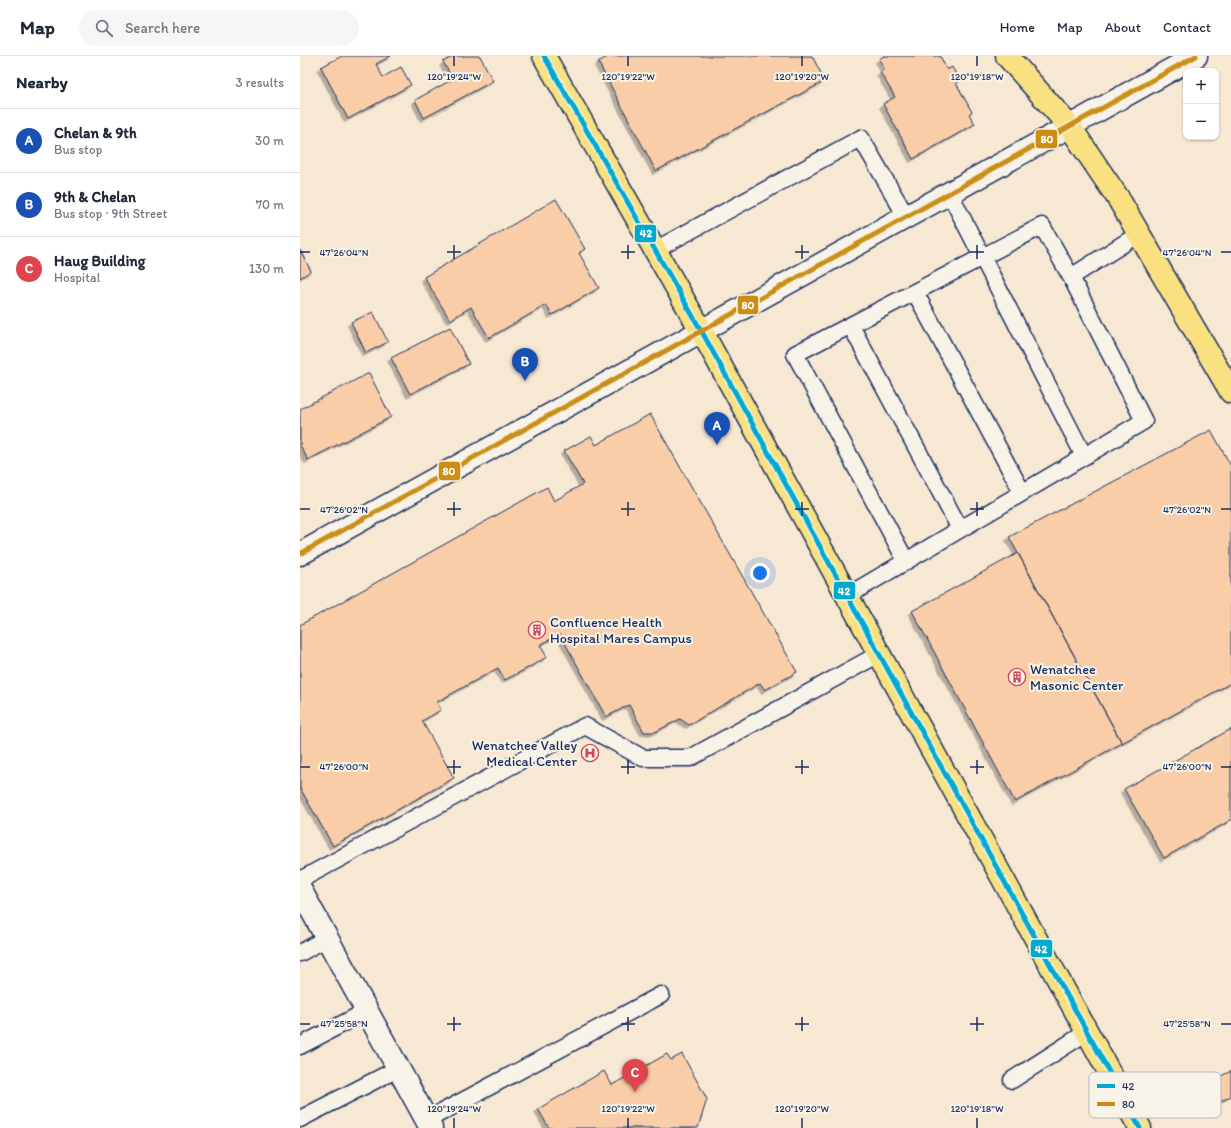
<!DOCTYPE html>
<html lang="en">
<head>
<meta charset="utf-8">
<style>
  :root { --surface:#fff; --page:#f6f6f7; --text:#1f2937; --muted:#747a83; --line:#e0e1e3; --accent:#b45309 }
  body { margin:0; font-family:Itim,sans-serif; background:var(--page); color:var(--text) }
  .controls { position:absolute; right:12px; top:12px; display:grid; overflow:hidden; border-radius:8px; box-shadow:0 1px 3px #0004 }
  .controls button { width:36px; height:36px; display:grid; place-items:center; padding:0; border:0; border-bottom:1px solid var(--line); background:var(--surface); color:var(--text); font:20px sans-serif }
  .you { position:absolute; left:460px; top:517px; width:14px; height:14px; margin:-10px; border:3px solid #fff; border-radius:50%; background:#1a73e8; box-shadow:0 0 0 6px #1a73e833 }
  .badge { display:grid; place-items:center; width:26px; height:26px; border-radius:50%; background:var(--accent); color:#fff; font-size:13px; font-weight:700 }
  .pin { position:absolute; translate:-50% -33px; filter:drop-shadow(0 1px 2px #0008) }
  .pin::after { content:''; position:absolute; top:21px; width:14px; height:12px; background:inherit; clip-path:polygon(0 0,100% 0,50% 100%) }
  .list { margin:0; padding:0; list-style:none }
  h2 { display:flex; justify-content:space-between; align-items:center; height:52px; margin:0; padding:0 16px; font-size:17px }
  h2 small { font-size:13px; font-weight:400; color:var(--muted) }
  .list li { display:grid; grid-template-columns:26px 1fr auto; gap:12px; align-items:center; box-sizing:border-box; height:64px; padding:0 16px; border-top:1px solid var(--line) }
  .list b { display:block; font-size:15px; white-space:nowrap }
  .list p { margin:0; font-size:13px; white-space:nowrap; color:var(--muted) }
  .list em { font-size:13px; font-style:normal; color:var(--muted) }
  .icon { flex:none; width:22px; height:22px; fill:none; stroke:currentColor; stroke-width:2; stroke-linecap:round; stroke-linejoin:round }
  .map { position:relative; flex:none; width:931px; height:1072px; overflow:hidden }
  header { display:flex; align-items:center; gap:24px; box-sizing:border-box; height:56px; padding:0 20px; background:var(--surface); border-bottom:1px solid var(--line) }
  header strong { font-size:19px }
  nav { display:flex; gap:22px; margin-inline-start:auto; font-size:14px }
  .search { width:280px; height:36px; background:var(--page); display:flex; align-items:center; gap:10px; box-sizing:border-box; padding:0 14px; border-radius:22px; color:var(--muted); font-size:15px }
  main { display:flex }
  aside { flex:1; background:var(--surface) }
  .map>svg:first-child { display:block }
  .building { fill:#f8cda7; stroke:#1b2f5e; filter:url(#shadow) }
  .lines { fill:none; stroke-linecap:round; stroke-linejoin:round }
  .lane-casing { stroke:#1b2f5e; stroke-width:19 }
  .street-casing { stroke:#1b2f5e; stroke-width:25 }
  .secondary-casing { stroke:#1b2f5e; stroke-width:25 }
  .primary-casing { stroke:#1b2f5e; stroke-width:25 }
  .lane { stroke:#f7f3e8; stroke-width:16 }
  .street { stroke:#f7f3e8; stroke-width:22 }
  .secondary { stroke:#f7f3e8; stroke-width:22 }
  .primary { stroke:#f9e181; stroke-width:22 }
  .bus-1-casing { stroke:#f7f3e8; stroke-width:8 }
  .bus-2-casing { stroke:#f7f3e8; stroke-width:8 }
  .bus-1 { stroke:#00a9ce; stroke-width:5 }
  .bus-2 { stroke:#cb8e13; stroke-width:5 }
  .ticks { fill:none; stroke:#1b2f5e; stroke-width:1.5 }
  .labels { text-anchor:middle; stroke-width:4; stroke-linejoin:round; paint-order:stroke }
  .poi-label { font-size:14px; fill:#1b2f5e; stroke:#f7f3e8; text-anchor:start }
  .key { fill:#f7f3e8; stroke:#b5b8bf; stroke-width:1 }
  .key-label { font-size:11px; fill:#1b2f5e }
  .ticks-label { font-size:10px; text-anchor:middle; fill:#1b2f5e; stroke:#f7f3e8; stroke-width:4; stroke-linejoin:round; paint-order:stroke }
  .line-badge { stroke:#f7f3e8; stroke-width:1.5 }
  .badge-label { font-size:11px; text-anchor:middle; font-weight:bold; fill:#fff }
</style>
</head>
<body>
<header>
<strong>Map</strong>
<div class="search"><svg class="icon" aria-label="search" viewBox="0 0 24 24"><circle cx="10" cy="10" r="6"/><path d="M15 15l6 6"/></svg>Search here</div>
<nav><a>Home</a><a>Map</a><a>About</a><a>Contact</a></nav>
</header>
<main>
<aside>
<h2>Nearby<small>3 results</small></h2>
<ul class="list">
<li><span class="badge" style="background:#1a4fb4">A</span><div><b>Chelan &amp; 9th</b><p>Bus stop</p></div><em>30 m</em></li>
<li><span class="badge" style="background:#1a4fb4">B</span><div><b>9th &amp; Chelan</b><p>Bus stop · 9th Street</p></div><em>70 m</em></li>
<li><span class="badge" style="background:#e0444e">C</span><div><b>Haug Building</b><p>Hospital</p></div><em>130 m</em></li>
</ul>
</aside>
<div class="map">
<svg width="931" height="1072" viewBox="0 0 931 1072">
  <defs>
    <filter id="shadow"><feDropShadow dx="-3.5" dy="3.5" stdDeviation="0" flood-color="#0004"/></filter>
  </defs>
  <rect width="100%" height="100%" fill="#f7e8d4"/>
  <filter id="ink" filterUnits="userSpaceOnUse"><feTurbulence type="fractalNoise" baseFrequency=".025" numOctaves="2"/><feDisplacementMap in="SourceGraphic" scale="8" xChannelSelector="R" yChannelSelector="G"/><feConvolveMatrix kernelMatrix="1 2 1 2 8 2 1 2 1" color-interpolation-filters="sRGB"/></filter>
  <g filter="url(#ink)">
    <path class="building" d="M42,0h49l-15,8 7,13 18,-10 10,18 -63,34 -27,-52z
      M154,0h26l13,25 -69,37 -9,-18 38,-21 -10,-17z
      M309,0h203l13,25 -169,90 -58,-109z
      M584,0h56l7,14 5,-3 8,14 -4,2 16,29 -3,2 6,10 -62,35 -30,-55 12,-7 -15,-25 5,-2 -6,-11z
      M256,143l29,50 -6,4 20,35 -47,27 -6,-10 -57,33 -18,-31 -21,13 -26,-43z
      M0,194l11,21 -11,7z
      M73,256l15,30 -22,11 -15,-31z
      M150,271l19,37 -59,30 -19,-36z
      M69,317l22,44 -83,43 -8,-15v-36z
      M350,358l147,258 -32,18 -5,-7 -71,42 -9,-6 -25,13h-11l-15,-27 -23,12 -46,-83 -20,11 7,12 -19,11 -23,12 -7,-12 -61,34 4,8 -19,11 32,57 -121,68 -33,-58v-163l247,-138 7,14 29,-17 -19,-33 27,-15 5,9z
      M911,374l20,36v217l-109,60 -113,-206z
      M718,497l104,190 -107,59 -103,-191z
      M931,673v91l-67,38 -40,-69z
      M367,998l4,6 11,-6 25,45 -9,29h-149l-11,-19 66,-38 8,14z
      M931,1015v25l-16,8 -10,-20z"/>
    <g class="lines">
      <defs>
        <path id="lane" d="M650,138l134,262
          M355,194l206,-112 46,80
          M771,221l68,-43
          M615,236l107,200
          M551,270l109,203
          M547,540l297,-175 -73,-144 -29,-51 -247,128 111,207
          M0,824l285,-154 58,32h47l189,-104
          M0,897l27,-15
          M0,990l67,-35
          M712,1024l75,-48
          M0,1063l99,-51
          M127,1064l234,-125"/>
        <path id="street" d="M0,833l131,239"/>
        <path id="secondary" d="M0,498l896,-498"/>
        <path id="primary" d="M244,0l158,276 438,796
          M707,0l63,71 48,71 113,194"/>
      </defs>
      <use href="#lane" class="lane-casing"/>
      <use href="#street" class="street-casing"/>
      <use href="#secondary" class="secondary-casing"/>
      <use href="#primary" class="primary-casing"/>
      <use href="#lane" class="lane"/>
      <use href="#street" class="street"/>
      <use href="#secondary" class="secondary"/>
      <use href="#primary" class="primary"/>
      <defs>
        <path id="bus-1" d="M244,0l158,276 438,796"/>
        <path id="bus-2" d="M0,498l896,-498"/>
      </defs>
      <use href="#bus-1" class="bus-1-casing"/>
      <use href="#bus-2" class="bus-2-casing"/>
      <use href="#bus-1" class="bus-1"/>
      <use href="#bus-2" class="bus-2"/>
    </g>
  </g>
  <path class="ticks" d="M154,0v10M328,0v10M502,0v10M677,0v10M154,189v14M328,189v14M502,189v14M677,189v14M0,196h10M147,196h14M321,196h14M495,196h14M670,196h14M921,196h10M154,446v14M328,446v14M502,446v14M677,446v14M0,453h10M147,453h14M321,453h14M495,453h14M670,453h14M921,453h10M154,704v14M328,704v14M502,704v14M677,704v14M0,711h10M147,711h14M321,711h14M495,711h14M670,711h14M921,711h10M154,961v14M328,961v14M502,961v14M677,961v14M0,968h10M147,968h14M321,968h14M495,968h14M670,968h14M921,968h10M154,1062v10M328,1062v10M502,1062v10M677,1062v10"/>
  <defs>
    <symbol id="building-ring" viewBox="-11 -11 22 22"><circle r="9.5" fill="#f7f3e8" stroke="#d1495b" stroke-width="1.5"/><path d="M-4-6H4V6H1V3H-1V6H-4ZM-2.5-4.3h1.7v1.8h-1.7ZM.8-4.3h1.7v1.8H.8ZM-2.5-1h1.7V.8h-1.7ZM.8-1h1.7V.8H.8Z" fill="#d1495b"/></symbol>
    <symbol id="hospital-ring" viewBox="-11 -11 22 22"><circle r="9.5" fill="#f7f3e8" stroke="#d1495b" stroke-width="1.5"/><path d="M-5-5h3v3.5h4V-5h3V5h-3V1.5h-4V5h-3Z" fill="#d1495b"/></symbol>
  </defs>
  <g fill-rule="evenodd">
    <use href="#building-ring" x="227" y="564" width="20" height="20"/>
    <use href="#building-ring" x="707" y="611" width="20" height="20"/>
    <use href="#hospital-ring" x="280" y="687" width="20" height="20"/>
  </g>
  <g class="labels">
    <g class="poi-label">
      <text x="250" y="571">Confluence Health<tspan x="250" dy="16">Hospital Mares Campus</tspan></text>
      <text x="730" y="618">Wenatchee<tspan x="730" dy="16">Masonic Center</tspan></text>
      <text x="277" y="694" text-anchor="end">Wenatchee Valley<tspan x="277" dy="16">Medical Center</tspan></text>
    </g>
  </g>
  <rect x="789" y="1016" width="132" height="46" rx="6" class="key"/>
  <rect x="797" y="1028" width="18" height="4" fill="#00a9ce"/>
  <rect x="797" y="1046" width="18" height="4" fill="#cb8e13"/>
  <g class="key-label">
    <text x="822" y="1034">42</text>
    <text x="822" y="1052">80</text>
  </g>
  <g class="ticks-label">
    <text x="154" y="24">120°19'24"W</text>
    <text x="328" y="24">120°19'22"W</text>
    <text x="502" y="24">120°19'20"W</text>
    <text x="677" y="24">120°19'18"W</text>
    <text x="44" y="200">47°26'04"N</text>
    <text x="887" y="200">47°26'04"N</text>
    <text x="44" y="457">47°26'02"N</text>
    <text x="887" y="457">47°26'02"N</text>
    <text x="44" y="714">47°26'00"N</text>
    <text x="887" y="714">47°26'00"N</text>
    <text x="44" y="971">47°25'58"N</text>
    <text x="887" y="971">47°25'58"N</text>
    <text x="154" y="1056">120°19'24"W</text>
    <text x="328" y="1056">120°19'22"W</text>
    <text x="502" y="1056">120°19'20"W</text>
    <text x="677" y="1056">120°19'18"W</text>
  </g>
  <g class="line-badge">
    <rect x="735" y="73" width="23" height="20" rx="4" fill="#cb8e13"/>
    <rect x="334" y="168" width="23" height="19" rx="4" fill="#00a9ce"/>
    <rect x="437" y="239" width="22" height="20" rx="4" fill="#cb8e13"/>
    <rect x="138" y="405" width="23" height="20" rx="4" fill="#cb8e13"/>
    <rect x="533" y="525" width="23" height="19" rx="4" fill="#00a9ce"/>
    <rect x="730" y="883" width="23" height="19" rx="4" fill="#00a9ce"/>
  </g>
  <g class="badge-label">
    <text x="747" y="87">80</text>
    <text x="346" y="181">42</text>
    <text x="448" y="253">80</text>
    <text x="149" y="419">80</text>
    <text x="544" y="539">42</text>
    <text x="741" y="897">42</text>
  </g>
</svg>
<div class="controls">
<button>+</button>
<button>−</button>
</div>
<div class="you"></div>
<div class="pin badge" style="left:417px;top:389px;background:#1a4fb4">A</div>
<div class="pin badge" style="left:225px;top:325px;background:#1a4fb4">B</div>
<div class="pin badge" style="left:335px;top:1036px;background:#e0444e">C</div>
</div>
</main>
</body>
</html>
